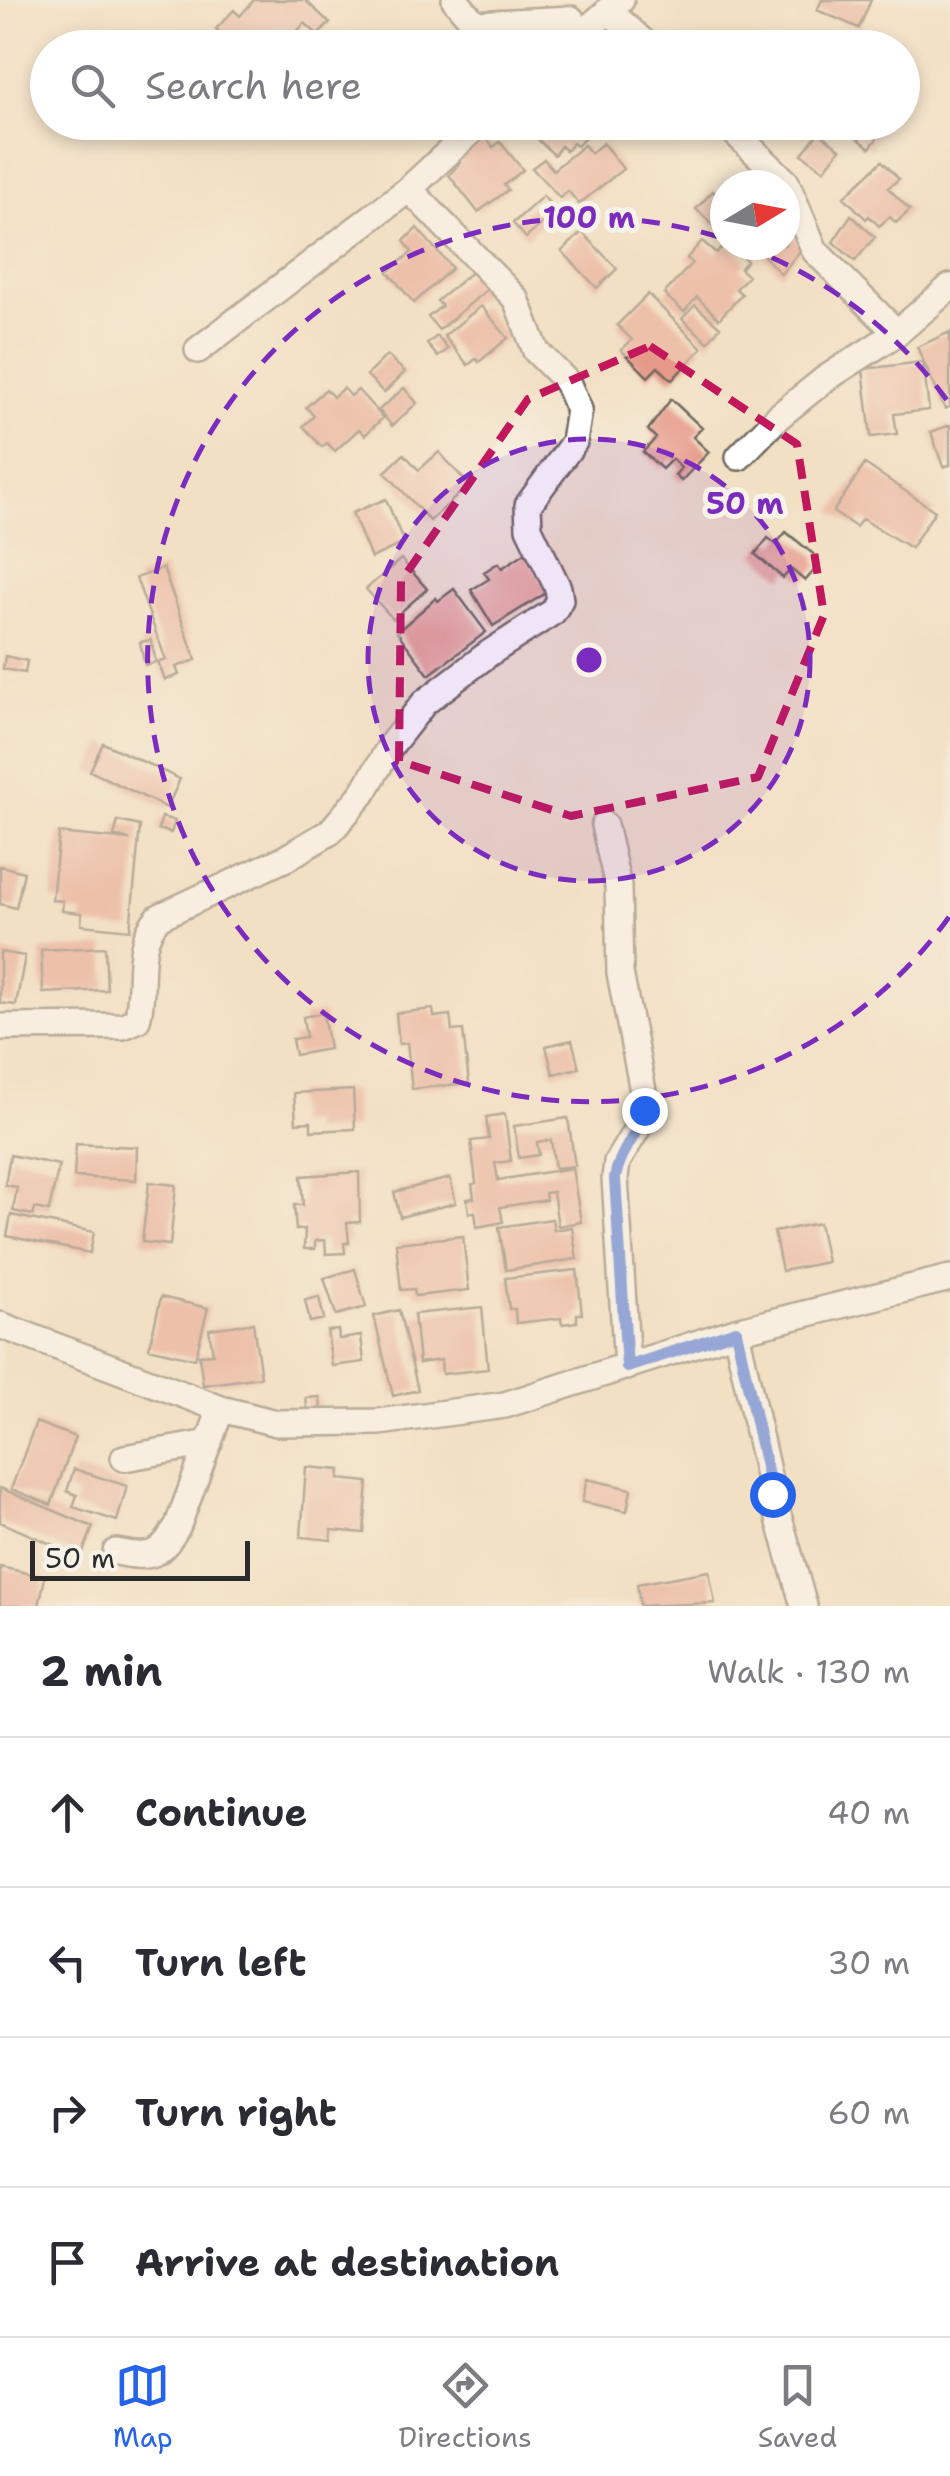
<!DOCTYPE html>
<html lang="en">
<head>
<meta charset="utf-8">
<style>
  :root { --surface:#fff; --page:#f7f7f7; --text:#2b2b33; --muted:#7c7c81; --line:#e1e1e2; --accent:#2563eb }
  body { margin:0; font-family:"Shantell Sans",sans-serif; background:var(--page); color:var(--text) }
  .compass { position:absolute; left:710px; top:170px; width:90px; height:90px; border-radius:50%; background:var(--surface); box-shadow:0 5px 15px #0003; rotate:80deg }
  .scale { position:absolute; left:30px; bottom:25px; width:220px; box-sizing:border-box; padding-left:10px; border:5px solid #2b2b2b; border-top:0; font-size:28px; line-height:35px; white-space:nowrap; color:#2b2b2b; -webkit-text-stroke:8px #f7f3e8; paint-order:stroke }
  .stop { position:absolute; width:30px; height:30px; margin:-22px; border:8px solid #2563eb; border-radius:50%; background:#fff }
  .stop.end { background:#2563eb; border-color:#fff; box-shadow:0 2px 10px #0008 }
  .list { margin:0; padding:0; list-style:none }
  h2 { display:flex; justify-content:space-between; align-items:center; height:130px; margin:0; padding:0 40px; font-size:42px }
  h2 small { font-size:32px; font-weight:400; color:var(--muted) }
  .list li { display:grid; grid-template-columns:65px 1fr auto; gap:30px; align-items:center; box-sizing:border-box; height:150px; padding:0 40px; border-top:2px solid var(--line) }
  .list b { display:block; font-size:38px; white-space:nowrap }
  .list em { font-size:32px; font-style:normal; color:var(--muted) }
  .icon { flex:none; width:55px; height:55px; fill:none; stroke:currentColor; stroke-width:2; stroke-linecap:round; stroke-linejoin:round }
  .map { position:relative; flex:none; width:950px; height:1606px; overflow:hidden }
  .search { position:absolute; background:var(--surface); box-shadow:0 5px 15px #0003; left:30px; right:30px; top:30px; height:110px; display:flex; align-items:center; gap:25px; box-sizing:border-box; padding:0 35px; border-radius:55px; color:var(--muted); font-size:38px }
  .sheet { height:730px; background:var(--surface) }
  nav { display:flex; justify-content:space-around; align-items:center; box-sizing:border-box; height:140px; border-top:2px solid var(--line); background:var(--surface); font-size:28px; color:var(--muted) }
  nav a { display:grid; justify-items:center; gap:5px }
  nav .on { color:var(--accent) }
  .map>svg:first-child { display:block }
  .building { fill:#e69989 }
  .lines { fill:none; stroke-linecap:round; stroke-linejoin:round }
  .minor-casing { stroke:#716a61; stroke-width:30 }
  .minor { stroke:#fff; stroke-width:25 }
  .route { stroke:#2563eb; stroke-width:12 }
  .marked { fill:none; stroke:#c2185b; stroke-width:8; stroke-dasharray:20 12; stroke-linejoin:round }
  .ring { fill:none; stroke:#7b2cbf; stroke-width:5; stroke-dasharray:18 12 }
  .centre { fill:#7b2cbf; stroke:#f7f3e8; stroke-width:5 }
  .ring-label { font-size:30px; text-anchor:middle; font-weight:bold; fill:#7b2cbf; stroke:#f7f3e8; stroke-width:10; stroke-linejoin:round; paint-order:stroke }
</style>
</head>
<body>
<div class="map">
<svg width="950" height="1606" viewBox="0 0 950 1606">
  <rect width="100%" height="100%" fill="#f7f3e8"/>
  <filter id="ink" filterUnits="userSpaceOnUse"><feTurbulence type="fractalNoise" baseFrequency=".01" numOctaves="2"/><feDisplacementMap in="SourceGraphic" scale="20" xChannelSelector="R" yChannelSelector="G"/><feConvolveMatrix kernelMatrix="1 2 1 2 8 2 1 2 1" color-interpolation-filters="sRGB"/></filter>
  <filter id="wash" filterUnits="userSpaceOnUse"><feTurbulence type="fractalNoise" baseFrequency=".0048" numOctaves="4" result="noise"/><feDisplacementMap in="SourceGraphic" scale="40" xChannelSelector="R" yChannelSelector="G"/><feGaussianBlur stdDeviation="2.25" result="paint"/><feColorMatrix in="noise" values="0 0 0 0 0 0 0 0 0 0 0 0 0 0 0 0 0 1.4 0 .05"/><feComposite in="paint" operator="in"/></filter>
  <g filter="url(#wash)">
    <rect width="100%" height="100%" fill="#f2e0c4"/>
    <g id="blocks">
      <path class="building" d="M254,0h51l25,23 -12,12 -13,-12 -18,19 5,6h-56l-20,-19 18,-19 6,6z
        M822,0h49l-12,28 -42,-18z
        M533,122h61l3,3 -20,21 -4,-3 -7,8 -5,-5 -7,9 -27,-26z
        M837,122h52l-19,26z
        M819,132l21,17 -16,21 -22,-16z
        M484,134l9,13 7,-5 23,28 -19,15 4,5 -30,22 -29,-37 11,-12 -6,-8z
        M603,143l20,26 -44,35 -11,-13 -8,7 -28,-30 12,-9 9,11 31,-25 7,8z
        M882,161l17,18 -11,9 22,22 -14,13 -6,-6 -11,9 -10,-10 -3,3 -22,-22z
        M713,191l12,11v18l-8,9 -21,-20z
        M543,196l13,15 -30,27 -13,-15z
        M851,215l24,22 -20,24 -22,-19z
        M417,228l35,40 -38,35 -26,-31 24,-20 -8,-11z
        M785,228l19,18 -23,28 -27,-29h31z
        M582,232l35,37 -20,19 -35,-37z
        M702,241l14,12 8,-8h6l17,16 -7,8 8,7 -12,13 6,5 -23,25 -22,-22 -13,15 -20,-18 28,-31 -5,-5z
        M475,269l15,18 -51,43 -11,-13 14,-11 -5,-5z
        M648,294l54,54 -30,32 -14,-13 -10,10 -27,-27 11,-10 -15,-15z
        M695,305l25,22 -12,15 -26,-23z
        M481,306l27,32 -29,24 -3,-3 -8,6 -24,-29z
        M950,332v75l-5,2 -28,-62z
        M437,336l11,13 -10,8 -11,-13z
        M387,355l18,17 -21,21 -17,-18z
        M923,362l6,48 -35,4 3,20 -26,3 -8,-68z
        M343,388l8,8 7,-6 25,28 -18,17 -6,-6 -24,22 -8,-8 -5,4 -19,-21 11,-10 -8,-9 20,-18 7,8z
        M404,388l13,15 -25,23 -13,-16z
        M671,399l31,29 -9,9 16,15 -28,29 -6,-6 6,-7 -9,-9 -10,10 -19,-17 13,-14 -8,-8z
        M950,425v40l-7,2 -12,-35z
        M439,452l30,33 -39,36 -45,-49 19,-18 15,16z
        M865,464l70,47 -24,37 -49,-29 -6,8 -23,-15z
        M386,499l18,44 -33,15 -19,-45z
        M786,532l31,25 -3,4 5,4 -14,16 -14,-12 -8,9 -28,-24 13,-16 8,6z
        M525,553l24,38 -56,35 -22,-36 18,-11 -5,-7 14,-9 4,5z
        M401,559l26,30 -34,30 -27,-30z
        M163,568l33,92 -20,7 3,8 -14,5 -7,-18 8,-2 -30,-82z
        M454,589l32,43 -57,43 -32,-43 39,-34 2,3z
        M151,640l5,22 -11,3 -5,-23z
        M5,656l22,5 -2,12 -22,-4z
        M103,743l77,36 -13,29 -77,-37z
        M162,817l13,4 -4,12 -13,-4z
        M118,821l22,5 -10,104 -49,-5 1,-12 -20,-2 1,-10 -11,-1 7,-67 71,7 -16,-4z
        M0,866l24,6 -8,36 -16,-4z
        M105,947l2,43 -64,3 -2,-43z
        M0,952l25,4 -9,49 -16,-2z
        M433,1009l1,8 16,-2 2,16 11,-1 6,53 -57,6 -5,-46 -8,1 -3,-31z
        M323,1013l6,36 -34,6 -3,-16 14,-2 -3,-20z
        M572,1040l7,28 -26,6 -7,-28z
        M353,1090l2,39 -44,2v-9l-15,1 -2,-30z
        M505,1114l6,47 -16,2 3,17 74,-12 9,54 -23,4 -5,-34 -8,1 1,7 -46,7 3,15 -26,5 -2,-15 -6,1 -2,-14 7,-1 -2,-14 4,-1 -5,-42 18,-2 -3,-22z
        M568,1118l7,48 -20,2 -4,-28 -14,2 2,13 -20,3 -5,-32z
        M76,1144l61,3 -1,33 -62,-3z
        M10,1155l49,10 -10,46 -14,-3 -2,7 -20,-4 4,-24 -12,-2z
        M359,1172l1,50 -13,1 2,20h-5l1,10 -19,1 -1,-14 -10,1v8h-11l1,-20 -9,1 -2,-25h9l-2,-29z
        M450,1178l6,25 -56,14 -6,-25z
        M149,1182l27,3 -6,60 -28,-3z
        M11,1215l83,17 -4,21 -83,-17z
        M552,1219l2,11 18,-3 5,32 -71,11 -7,-43z
        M819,1223l8,39 -45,9 -8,-39z
        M463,1236l6,54 -54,6 -1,-7 -13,1 -5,-47z
        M355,1269l11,38 -30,8 -12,-37z
        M577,1270l5,44h-5v8l-15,2 -1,-6 -45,5 -1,-14h-6l-4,-31z
        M161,1297l47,11 -13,51 -46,-11z
        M319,1297l5,22 -14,3 -5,-22z
        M482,1307l6,62 -46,5 -1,-14 -22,3 -5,-49z
        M399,1310l19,80 -25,6 -19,-80z
        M253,1323l8,54 -58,8 -4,-30 14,-1 -4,-25z
        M338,1330l1,9 22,-3 3,26 -32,4 -5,-35z
        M320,1397l1,15 -13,2 -2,-16z
        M36,1422l39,15 -24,68 -40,-16z
        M306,1467l34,3 -1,9 29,3 -4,51 -32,-3 -1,10 -30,-3z
        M74,1469l53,17 -10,35 -44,-14 4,-12 -10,-4z
        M587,1479l44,10 -4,22 -45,-9z
        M0,1488l93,39 -12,30 -81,-35z
        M0,1567l45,10 -6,29h-39z
        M709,1571l6,32 -75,3 -3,-22z"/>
    </g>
  </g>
  <g filter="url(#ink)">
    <use href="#blocks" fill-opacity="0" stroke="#716a61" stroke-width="2.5"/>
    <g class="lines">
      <defs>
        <path id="minor" d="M455,0l41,48
          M608,10l42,38
          M475,24l96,-5
          M565,48l56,-48
          M724,122l62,60 29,69 82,82
          M198,350l211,-161 72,-67
          M739,457l40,-41 46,-37 72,-46 53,-46
          M604,825l14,61 2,87 24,123 -3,26 -24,40 -2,16 12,189
          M0,1027l123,-1 14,-6c10,-35 -5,-74 22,-103l127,-59 44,-26 33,-39 28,-48 33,-42 64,-49 65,-42 7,-12 -2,-12 -29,-60 -1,-23 46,-63 5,-32 -12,-28 -31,-31 -20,-52 -107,-110
          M0,1325l221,84 55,14 103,-1 126,-17 231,-74 214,-53
          M736,1331l36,163 32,112
          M124,1458l85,-15
          M116,1552c35,7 44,5 62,-27l43,-116"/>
      </defs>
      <use href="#minor" class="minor-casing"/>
      <use href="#minor" class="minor"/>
    </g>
  </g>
  <g class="lines" filter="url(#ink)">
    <path class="route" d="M644,1110c-6,25 -25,42 -29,68l12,189 109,-36 36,163"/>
  </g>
  <path d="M0 0H950V1606H0ZM650,346l147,98 27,171 -66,162 -187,39 -172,-55 2,-180 127,-182z" fill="#f2e0c4" fill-opacity=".55" fill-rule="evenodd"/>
  <path class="marked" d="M650,346l147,98 27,171 -66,162 -187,39 -172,-55 2,-180 127,-182z"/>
  <circle cx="589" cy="660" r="221" fill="#7b2cbf" fill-opacity=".12"/>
  <g class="ring">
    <circle cx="589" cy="660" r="221"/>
    <path d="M949 917A442 442 0 1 1 722 238M744 246A442 442 0 0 1 949 403"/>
  </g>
  <circle cx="589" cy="660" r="15" class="centre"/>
  <g class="ring-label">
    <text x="589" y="228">100 m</text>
    <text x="745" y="514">50 m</text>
  </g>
</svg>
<svg class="compass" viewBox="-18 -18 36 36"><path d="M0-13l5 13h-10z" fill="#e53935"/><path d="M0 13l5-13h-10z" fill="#7c7c81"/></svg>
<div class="scale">50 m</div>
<div class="stop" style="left:772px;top:1494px"></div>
<div class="stop end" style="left:644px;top:1110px"></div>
<div class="search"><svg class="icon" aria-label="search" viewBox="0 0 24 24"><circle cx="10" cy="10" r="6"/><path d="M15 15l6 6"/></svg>Search here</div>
</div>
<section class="sheet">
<h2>2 min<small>Walk · 130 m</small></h2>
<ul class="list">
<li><svg class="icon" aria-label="ahead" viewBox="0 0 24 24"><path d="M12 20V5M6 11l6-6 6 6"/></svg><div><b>Continue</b></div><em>40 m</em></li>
<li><svg class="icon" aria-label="left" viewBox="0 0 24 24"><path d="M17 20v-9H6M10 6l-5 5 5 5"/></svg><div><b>Turn left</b></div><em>30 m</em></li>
<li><svg class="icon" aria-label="right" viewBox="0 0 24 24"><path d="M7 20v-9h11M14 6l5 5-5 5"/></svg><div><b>Turn right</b></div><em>60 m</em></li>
<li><svg class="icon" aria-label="arrive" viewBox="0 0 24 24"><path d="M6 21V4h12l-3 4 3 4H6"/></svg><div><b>Arrive at destination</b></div></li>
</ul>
</section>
<nav>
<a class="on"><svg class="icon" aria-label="map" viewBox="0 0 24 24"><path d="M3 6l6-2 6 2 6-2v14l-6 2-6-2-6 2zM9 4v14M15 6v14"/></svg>Map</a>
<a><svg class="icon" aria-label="directions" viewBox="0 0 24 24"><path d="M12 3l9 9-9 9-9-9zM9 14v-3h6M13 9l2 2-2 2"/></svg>Directions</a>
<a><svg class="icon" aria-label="saved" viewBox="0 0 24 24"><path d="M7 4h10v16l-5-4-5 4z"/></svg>Saved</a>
</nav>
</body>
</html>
